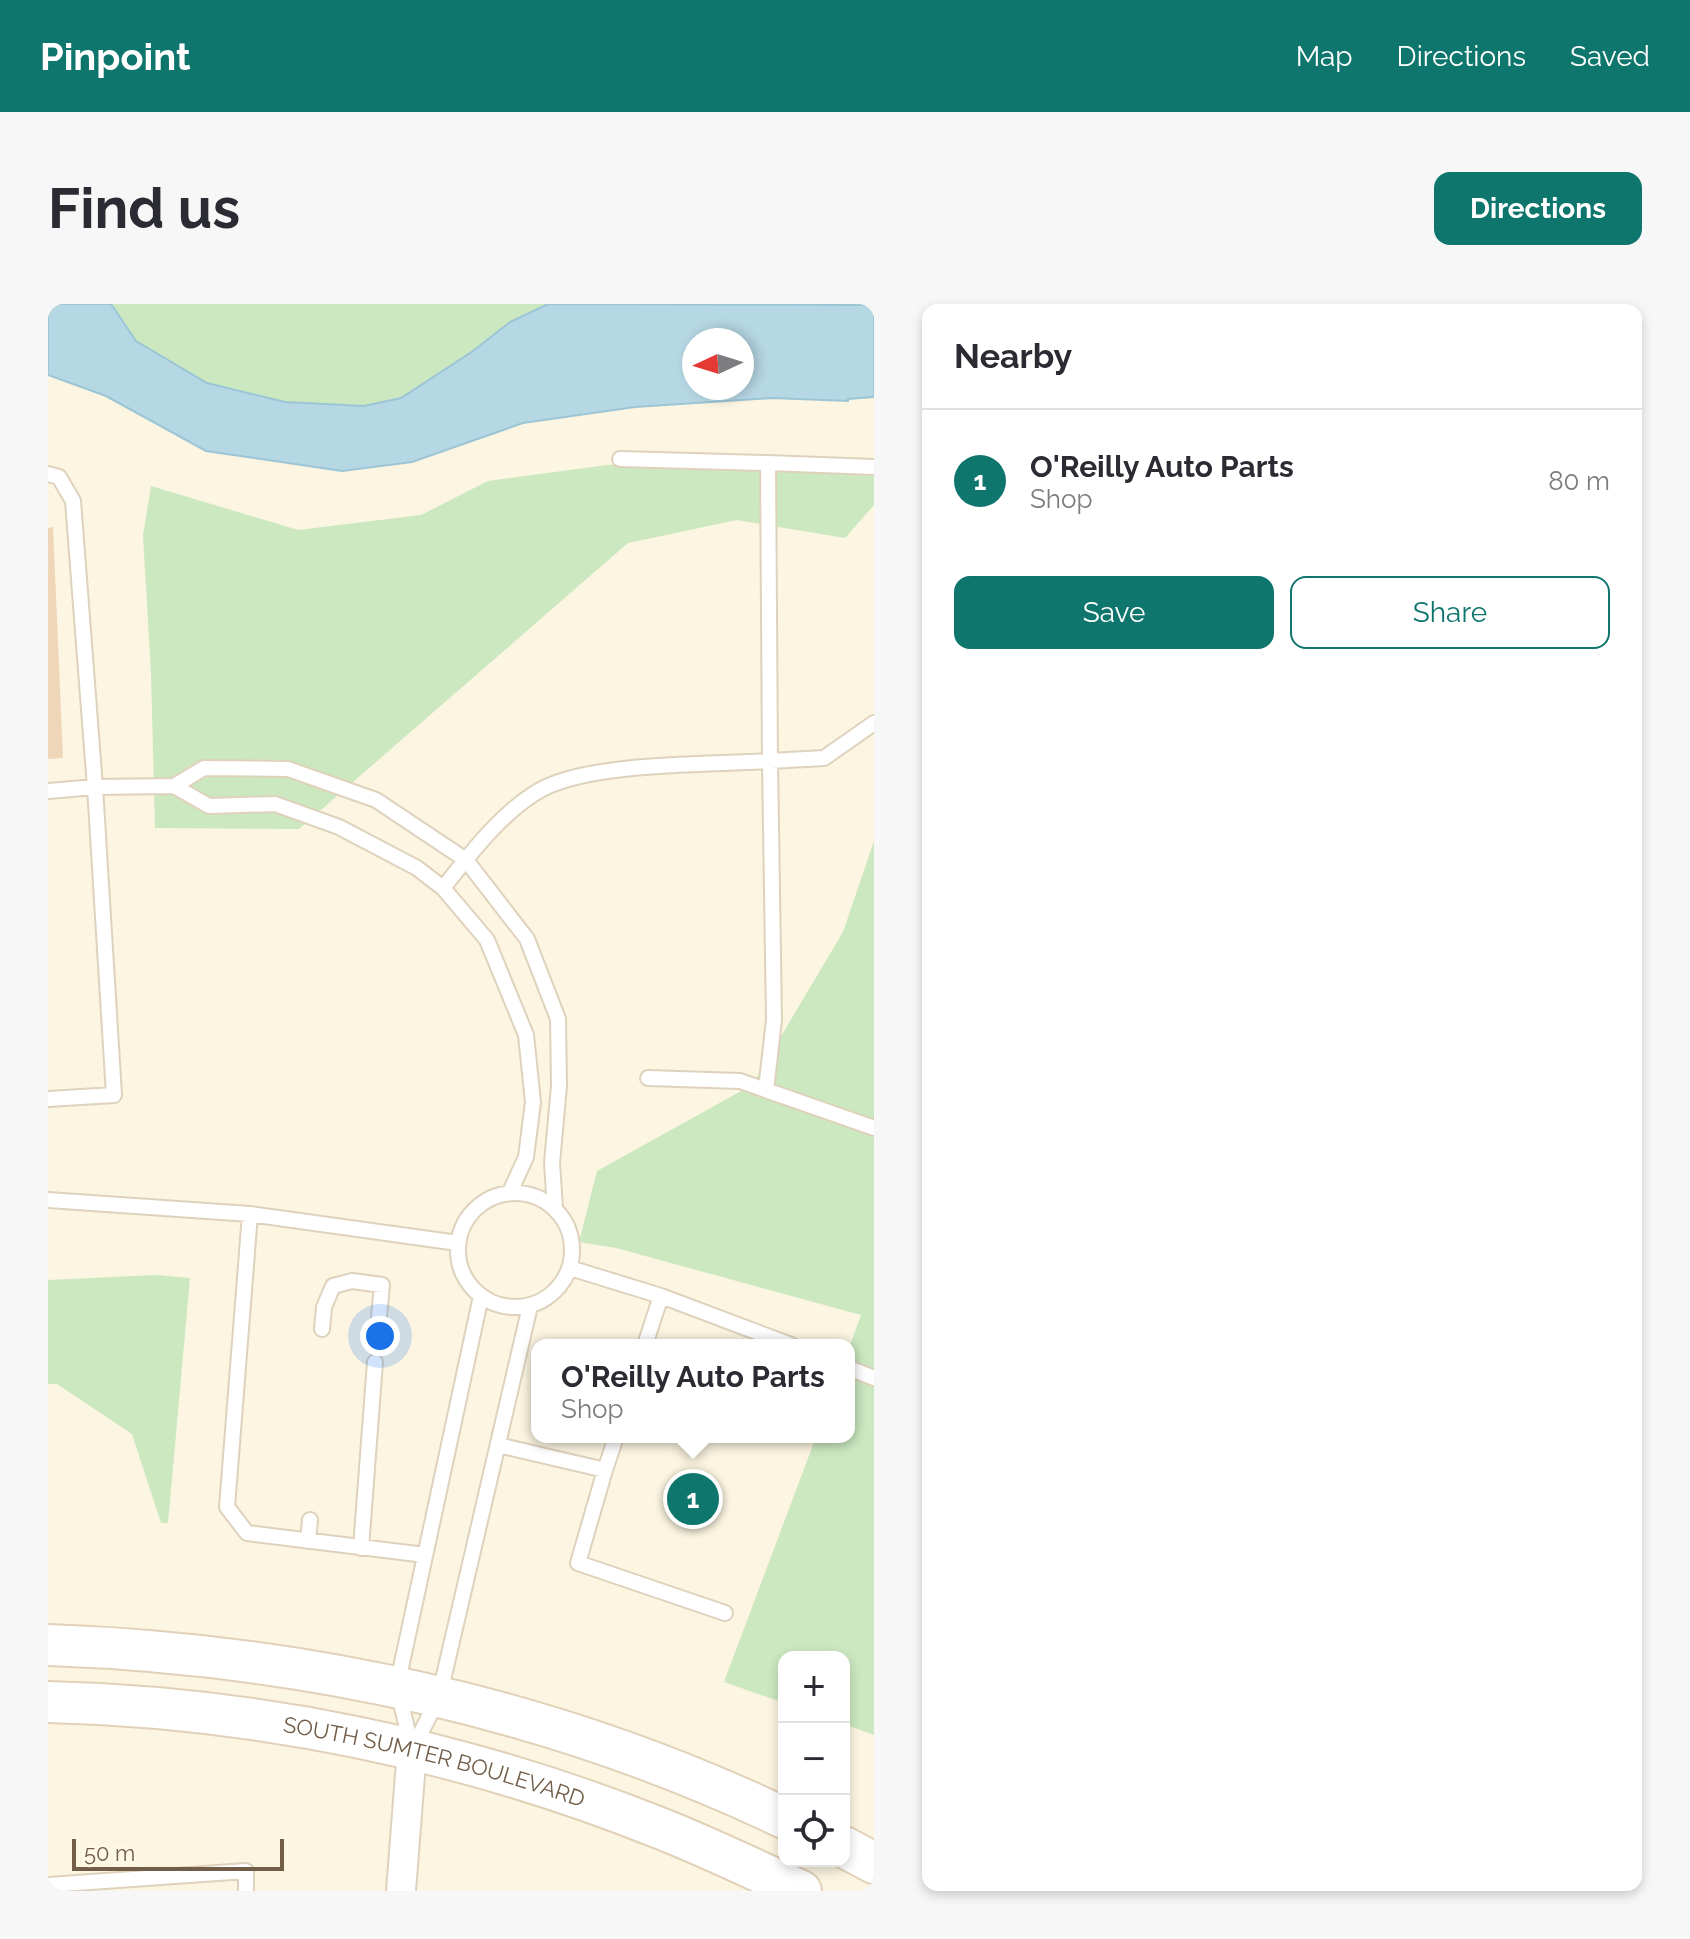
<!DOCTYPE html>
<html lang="en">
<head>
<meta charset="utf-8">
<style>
  :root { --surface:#fff; --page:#f7f7f7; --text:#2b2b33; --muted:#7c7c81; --line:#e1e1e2; --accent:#0f766e }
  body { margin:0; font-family:Raleway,sans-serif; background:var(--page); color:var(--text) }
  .controls { position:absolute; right:24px; bottom:24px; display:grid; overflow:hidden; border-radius:16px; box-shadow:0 4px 12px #0003 }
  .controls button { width:72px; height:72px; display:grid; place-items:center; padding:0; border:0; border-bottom:2px solid var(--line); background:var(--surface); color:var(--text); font:40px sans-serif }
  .compass { position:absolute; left:634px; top:24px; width:72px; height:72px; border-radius:50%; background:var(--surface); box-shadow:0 4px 12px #0003; rotate:266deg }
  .scale { position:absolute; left:24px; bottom:20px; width:212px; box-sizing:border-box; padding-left:8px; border:4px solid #725d48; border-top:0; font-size:22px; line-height:28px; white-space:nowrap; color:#725d48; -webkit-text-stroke:6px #fff8e6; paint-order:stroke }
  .you { position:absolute; left:332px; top:1032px; width:28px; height:28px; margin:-20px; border:6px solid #fff; border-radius:50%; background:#1a73e8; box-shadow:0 0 0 12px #1a73e833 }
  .badge { display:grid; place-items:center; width:52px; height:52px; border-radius:50%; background:var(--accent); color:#fff; font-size:26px; font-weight:700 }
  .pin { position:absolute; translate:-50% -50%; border:4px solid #fff; box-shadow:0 2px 8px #0006 }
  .popup { position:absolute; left:483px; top:1035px; width:324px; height:104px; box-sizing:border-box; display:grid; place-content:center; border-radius:16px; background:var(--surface); filter:drop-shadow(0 2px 6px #0005); font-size:26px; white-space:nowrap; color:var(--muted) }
  .popup b { font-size:30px; color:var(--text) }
  .popup::after { content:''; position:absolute; left:50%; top:100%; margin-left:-16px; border:16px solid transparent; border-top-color:var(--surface) }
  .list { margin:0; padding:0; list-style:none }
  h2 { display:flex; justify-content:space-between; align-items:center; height:104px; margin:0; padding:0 32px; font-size:34px }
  h2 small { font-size:26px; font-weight:400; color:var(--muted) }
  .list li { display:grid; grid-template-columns:52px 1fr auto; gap:24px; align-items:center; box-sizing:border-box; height:144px; padding:0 32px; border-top:2px solid var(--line) }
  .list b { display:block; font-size:30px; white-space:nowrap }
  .list p { margin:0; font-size:26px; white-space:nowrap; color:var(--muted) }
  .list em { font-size:26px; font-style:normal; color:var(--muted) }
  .actions { display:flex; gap:16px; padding:24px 32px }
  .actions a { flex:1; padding:18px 0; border:2px solid var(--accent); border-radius:16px; text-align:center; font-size:28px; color:var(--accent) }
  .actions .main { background:var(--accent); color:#fff }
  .icon { flex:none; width:44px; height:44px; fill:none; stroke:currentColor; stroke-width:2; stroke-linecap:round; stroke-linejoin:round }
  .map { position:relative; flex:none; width:826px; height:1587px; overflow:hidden; border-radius:16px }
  header { display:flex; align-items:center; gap:48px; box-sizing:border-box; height:112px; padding:0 40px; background:var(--accent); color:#fff }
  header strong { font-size:38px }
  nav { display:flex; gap:44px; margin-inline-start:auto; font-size:28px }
  .intro { display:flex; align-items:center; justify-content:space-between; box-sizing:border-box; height:192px; padding:0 48px }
  h1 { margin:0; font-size:56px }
  .button { padding:20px 36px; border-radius:16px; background:var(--accent); color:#fff; font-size:28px; font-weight:700 }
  main { display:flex; gap:48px; padding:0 48px }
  aside { flex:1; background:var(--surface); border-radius:16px; box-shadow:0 4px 12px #0003 }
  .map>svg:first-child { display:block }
  .green { fill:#cbe8c0 }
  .water { fill:#b6d7e4; stroke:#9cc5d6; stroke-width:2; fill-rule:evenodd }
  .building { fill:#f0d6b9 }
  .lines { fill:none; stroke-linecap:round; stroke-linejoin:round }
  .service-casing { stroke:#dfd2bd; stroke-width:18 }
  .minor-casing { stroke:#dfd2bd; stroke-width:32 }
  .secondary-casing { stroke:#e1d1b8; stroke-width:44 }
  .service { stroke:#fff; stroke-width:14 }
  .minor { stroke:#fff; stroke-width:28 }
  .secondary { stroke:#fff; stroke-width:40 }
  .labels { text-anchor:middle; stroke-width:7; stroke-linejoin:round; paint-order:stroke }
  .street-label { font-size:22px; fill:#725d48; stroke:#fff8e6 }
</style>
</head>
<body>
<header>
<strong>Pinpoint</strong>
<nav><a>Map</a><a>Directions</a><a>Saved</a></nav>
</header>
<div class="intro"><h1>Find us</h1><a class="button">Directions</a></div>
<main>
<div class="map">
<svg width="826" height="1587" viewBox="0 0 826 1587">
  <rect width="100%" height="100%" fill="#fcf5e1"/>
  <path class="green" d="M63,0h437l-38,18 -37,29 -72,47 -37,8 -79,-4 -78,-19 -72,-42z
    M712,152l53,4 45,-2 16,17v30l-29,33 -108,-18 -109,23 -329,286 -144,-1 -4,-154 -8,-139 8,-49 147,44 123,-15 67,-34 119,-16z
    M826,537v894l-30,-11v-67h-60v46l-60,-21 92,-245h33v-89l12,-33 -245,-67 -37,-6 18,-71 155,-86 91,-153z
    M108,971l34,3 -22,245h-7l-29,-89 -75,-50h-9v-104z"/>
  <path class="water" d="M0,0h63l25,37 71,42 78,19 79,4 37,-8 72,-47 37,-29 38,-18 326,1v92l-26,2v2l-76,-3 -137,9 -112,16 -111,39 -70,9 -136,-20 -100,-55 -58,-21zM646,36h48v48h-48z"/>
  <path class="building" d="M5,223l10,231 -15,1v-231z"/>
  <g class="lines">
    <defs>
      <path id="service" d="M572,155l148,4 2,298 54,-3 50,-35
        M720,159l106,4
        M0,170l11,3 14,24 22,286 79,-1 30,-18 84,1 88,31 90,60 61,79 31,80 1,67 -7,77 3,45
        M126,482l35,20 66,-2 64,23 78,41 26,20 44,52 39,95 7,67 -7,55 -16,35
        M0,487l47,-4 19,308 -66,4
        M395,584c27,-34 62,-80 101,-100 52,-26 166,-23 226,-27l4,259 -8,70
        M600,774l92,3 134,47
        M410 946a57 57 0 1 1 114 0a57 57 0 1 1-114 0Z
        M0,896l202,14 208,29
        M202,910l-23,293 20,26 178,22
        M522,964l91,28 130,49
        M274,1025l2,-22 9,-21 19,-5 30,4 -5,53
        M597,1041l16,-49
        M801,1064l25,10
        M450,1141l107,25 11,-33
        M557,1166l-27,93 147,50
        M260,1237l2,-21
        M313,1244l14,-186
        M363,1441l-14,-59 84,-390
        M366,1442l25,-49 91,-391
        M0,1581l198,-14v20"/>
      <path id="minor" d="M353,1587l11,-142"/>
      <g id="secondary">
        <path d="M0,1341c254,9 506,63 736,173"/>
        <path id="s1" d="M0,1398c208,5 416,48 609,125 49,19 96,42 144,64"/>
        <path d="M796,1543l30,16"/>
      </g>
    </defs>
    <use href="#service" class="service-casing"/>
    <use href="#minor" class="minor-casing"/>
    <use href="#secondary" class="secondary-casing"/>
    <use href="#service" class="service"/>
    <use href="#minor" class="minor"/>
    <use href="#secondary" class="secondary"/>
  </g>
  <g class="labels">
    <g class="street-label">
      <text dy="8" stroke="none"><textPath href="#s1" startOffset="392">SOUTH SUMTER BOULEVARD</textPath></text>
    </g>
  </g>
</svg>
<div class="controls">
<button>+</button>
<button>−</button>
<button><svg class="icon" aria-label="locate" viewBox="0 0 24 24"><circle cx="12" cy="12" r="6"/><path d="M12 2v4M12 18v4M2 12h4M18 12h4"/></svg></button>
</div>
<svg class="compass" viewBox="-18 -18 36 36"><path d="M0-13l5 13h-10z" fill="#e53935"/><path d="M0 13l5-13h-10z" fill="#7c7c81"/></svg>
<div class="scale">50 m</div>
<div class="you"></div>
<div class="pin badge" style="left:645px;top:1195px">1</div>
<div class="popup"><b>O'Reilly Auto Parts</b>Shop</div>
</div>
<aside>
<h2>Nearby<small></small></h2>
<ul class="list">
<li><span class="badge">1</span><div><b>O'Reilly Auto Parts</b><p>Shop</p></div><em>80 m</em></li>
</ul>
<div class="actions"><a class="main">Save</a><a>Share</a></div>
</aside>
</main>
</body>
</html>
